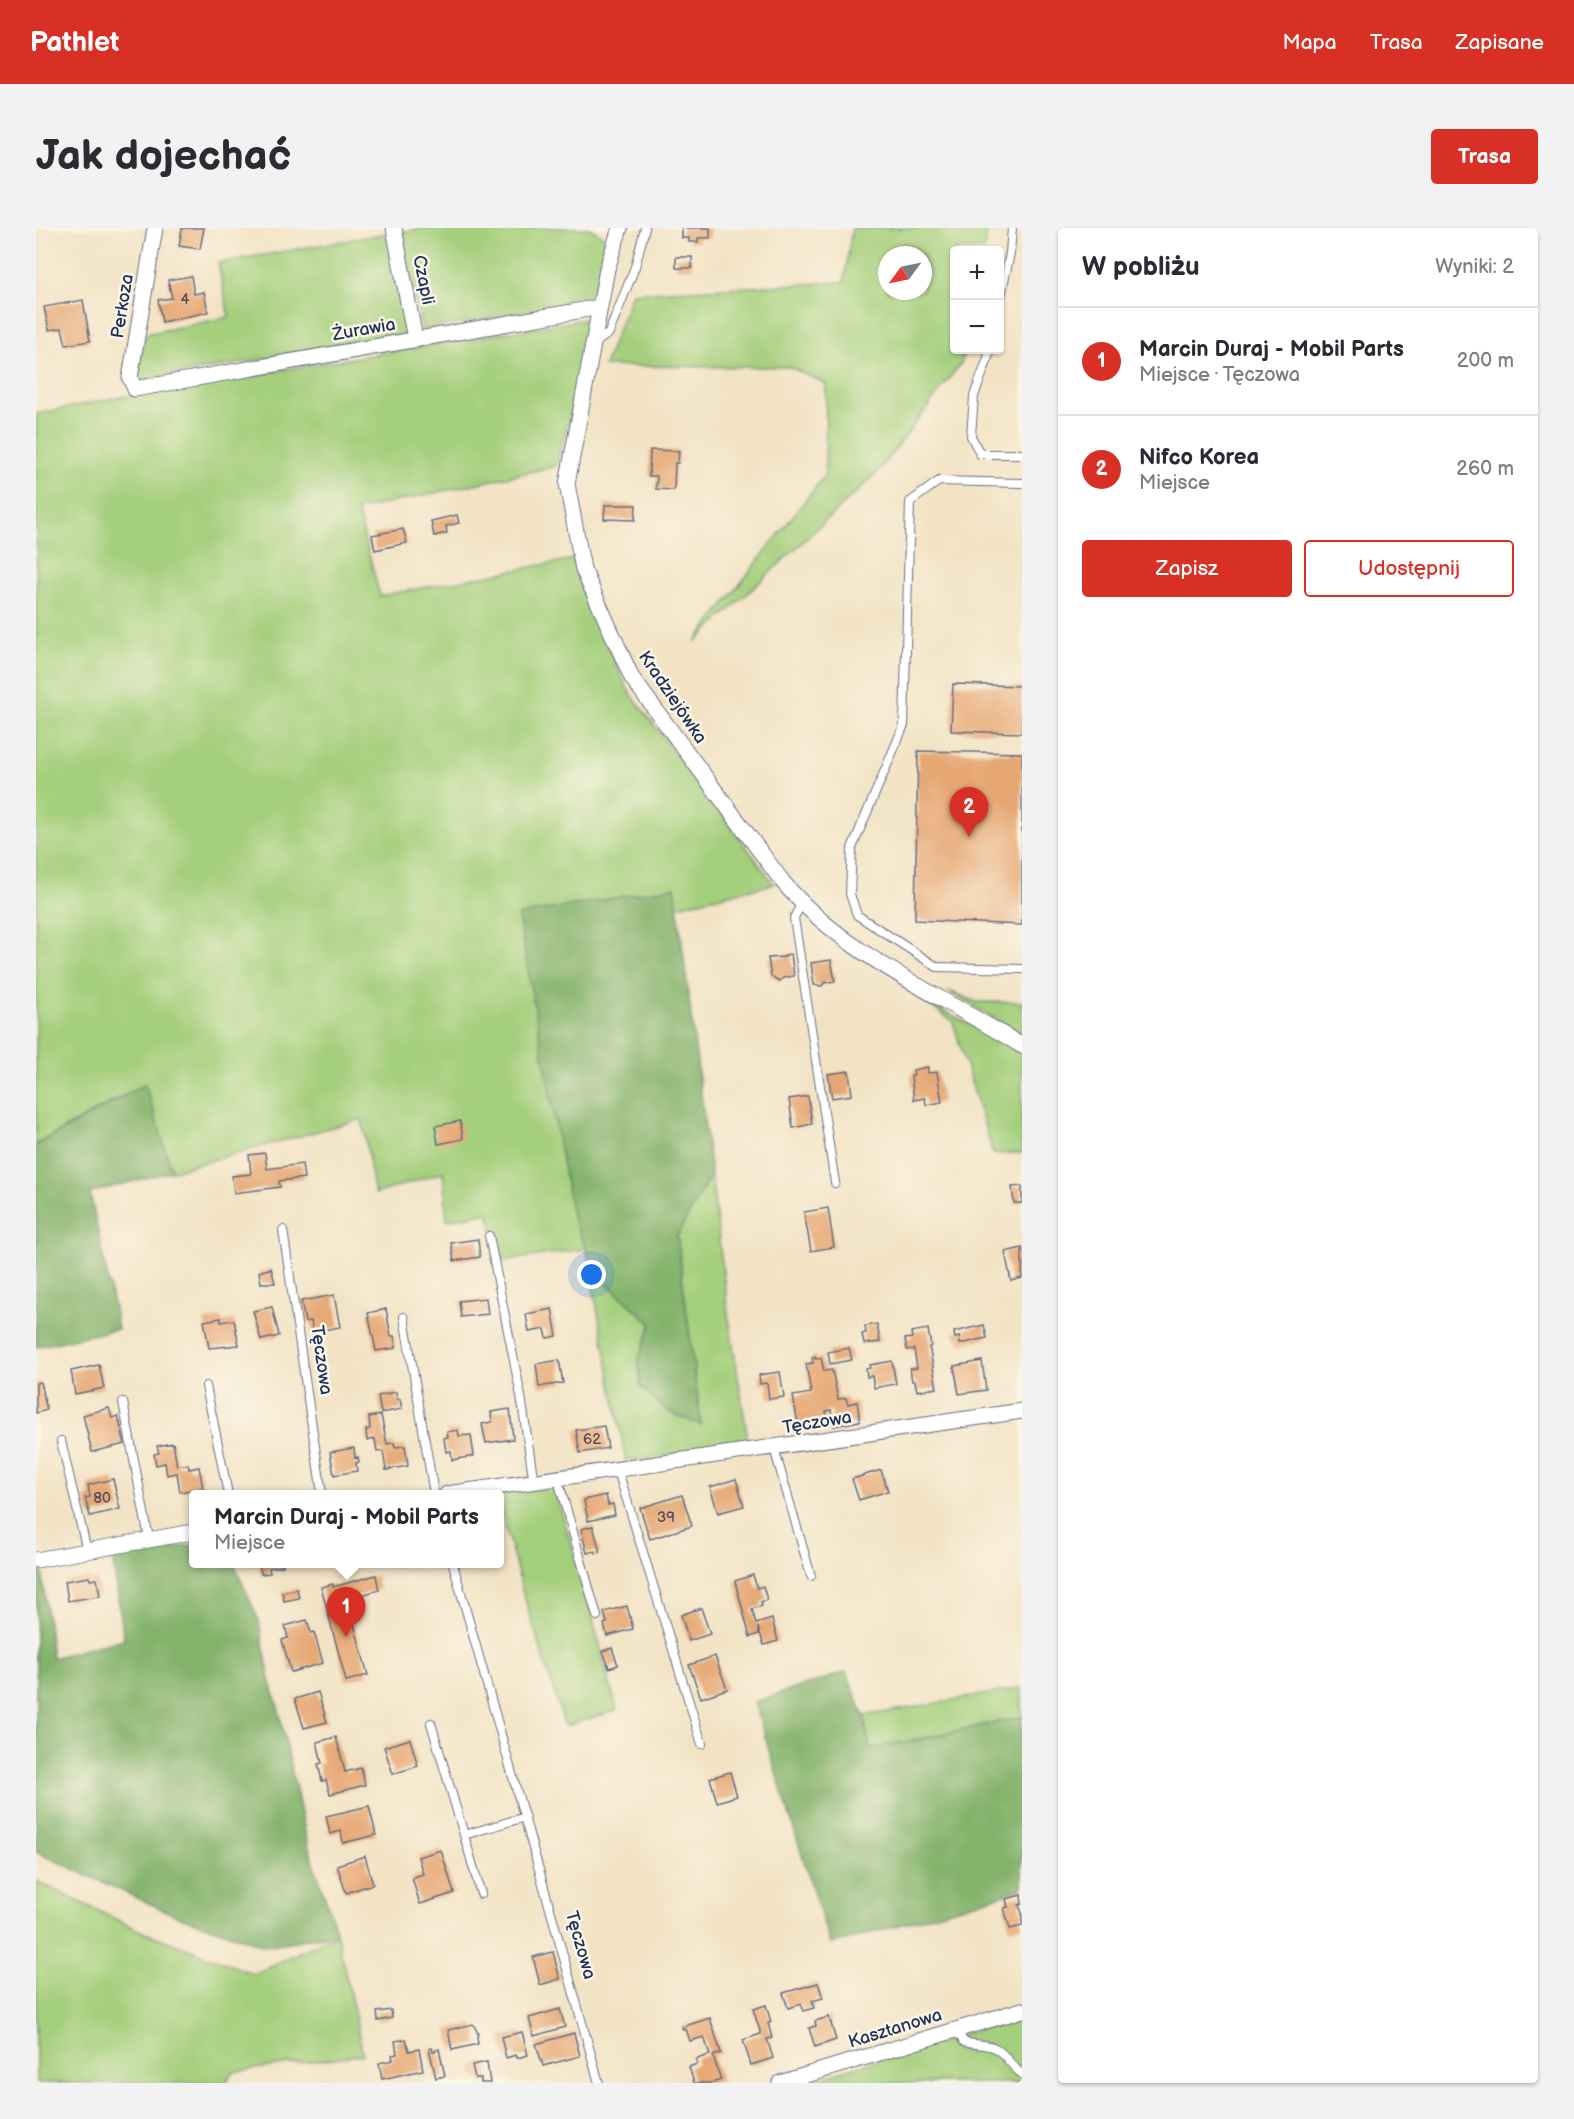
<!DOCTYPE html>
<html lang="pl">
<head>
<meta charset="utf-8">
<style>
  :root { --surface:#fff; --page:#f2f2f3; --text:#2b2b33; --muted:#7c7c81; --line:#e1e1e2; --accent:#d93025 }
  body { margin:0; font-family:"Balsamiq Sans",sans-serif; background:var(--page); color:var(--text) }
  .controls { position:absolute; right:18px; top:18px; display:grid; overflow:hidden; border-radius:6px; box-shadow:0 2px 4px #0004 }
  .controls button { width:54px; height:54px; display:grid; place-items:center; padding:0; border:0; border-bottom:2px solid var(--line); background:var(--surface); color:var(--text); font:30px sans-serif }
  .compass { position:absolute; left:842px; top:18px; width:54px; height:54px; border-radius:50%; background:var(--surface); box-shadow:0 2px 4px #0004; rotate:237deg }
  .you { position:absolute; left:556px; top:1047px; width:21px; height:21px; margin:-15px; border:4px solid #fff; border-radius:50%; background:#1a73e8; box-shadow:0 0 0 9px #1a73e833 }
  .badge { display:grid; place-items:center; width:39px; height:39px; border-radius:50%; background:var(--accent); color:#fff; font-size:20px; font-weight:700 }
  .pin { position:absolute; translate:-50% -50px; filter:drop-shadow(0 2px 3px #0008) }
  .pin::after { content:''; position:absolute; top:32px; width:21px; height:18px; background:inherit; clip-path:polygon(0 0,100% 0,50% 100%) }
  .popup { position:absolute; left:153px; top:1262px; width:315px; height:78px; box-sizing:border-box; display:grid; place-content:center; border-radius:6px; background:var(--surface); filter:drop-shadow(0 2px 4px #0005); font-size:20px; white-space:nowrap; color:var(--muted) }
  .popup b { font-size:22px; color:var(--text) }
  .popup::after { content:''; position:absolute; left:50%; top:100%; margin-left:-12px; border:12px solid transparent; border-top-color:var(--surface) }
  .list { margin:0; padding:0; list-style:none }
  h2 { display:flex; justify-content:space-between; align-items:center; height:78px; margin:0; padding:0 24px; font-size:26px }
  h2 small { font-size:20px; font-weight:400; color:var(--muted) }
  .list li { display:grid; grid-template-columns:39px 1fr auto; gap:18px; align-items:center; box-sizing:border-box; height:108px; padding:0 24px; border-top:2px solid var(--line) }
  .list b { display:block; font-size:22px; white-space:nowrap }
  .list p { margin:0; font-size:20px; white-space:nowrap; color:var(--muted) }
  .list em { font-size:20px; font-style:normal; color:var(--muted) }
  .actions { display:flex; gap:12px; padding:18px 24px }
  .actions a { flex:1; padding:14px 0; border:2px solid var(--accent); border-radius:6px; text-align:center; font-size:21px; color:var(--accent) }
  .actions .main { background:var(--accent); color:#fff }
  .map { position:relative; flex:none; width:986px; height:1855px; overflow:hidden; border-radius:6px }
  header { display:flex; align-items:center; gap:36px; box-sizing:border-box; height:84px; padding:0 30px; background:var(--accent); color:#fff }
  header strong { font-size:28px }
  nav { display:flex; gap:33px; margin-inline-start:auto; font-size:21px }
  .intro { display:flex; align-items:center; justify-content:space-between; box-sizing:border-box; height:144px; padding:0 36px }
  h1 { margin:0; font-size:42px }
  .button { padding:15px 27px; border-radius:6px; background:var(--accent); color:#fff; font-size:21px; font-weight:700 }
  main { display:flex; gap:36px; padding:0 36px }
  aside { flex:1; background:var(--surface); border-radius:6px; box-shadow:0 2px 4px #0004 }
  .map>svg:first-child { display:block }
  .green { fill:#a4cf7b; stroke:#607f6c; stroke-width:1.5; fill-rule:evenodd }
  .forest { fill:#83b26b; stroke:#4f7064; stroke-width:1.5 }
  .building { fill:#e6a773 }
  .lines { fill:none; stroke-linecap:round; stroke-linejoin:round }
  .service-casing { stroke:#666e82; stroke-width:10 }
  .minor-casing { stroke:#666e82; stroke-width:17 }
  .service { stroke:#fff; stroke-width:8 }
  .minor { stroke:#fff; stroke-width:15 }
  .labels { text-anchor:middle; stroke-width:5; stroke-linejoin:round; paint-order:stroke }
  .number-label { font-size:15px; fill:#4e4d63 }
  .street-label { font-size:18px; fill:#1b2f5e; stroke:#fcf5e5 }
</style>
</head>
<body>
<header>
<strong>Pathlet</strong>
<nav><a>Mapa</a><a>Trasa</a><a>Zapisane</a></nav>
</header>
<div class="intro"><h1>Jak dojechać</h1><a class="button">Trasa</a></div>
<main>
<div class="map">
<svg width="986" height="1855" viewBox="0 0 986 1855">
  <rect width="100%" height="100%" fill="#fcf5e5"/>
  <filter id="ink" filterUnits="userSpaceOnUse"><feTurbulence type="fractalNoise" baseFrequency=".0167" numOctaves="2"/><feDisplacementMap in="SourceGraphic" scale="12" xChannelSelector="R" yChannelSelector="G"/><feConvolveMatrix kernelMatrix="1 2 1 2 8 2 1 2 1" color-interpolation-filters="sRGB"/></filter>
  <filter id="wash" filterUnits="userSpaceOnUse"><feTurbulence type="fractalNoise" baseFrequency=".008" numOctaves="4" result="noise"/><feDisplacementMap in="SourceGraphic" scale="24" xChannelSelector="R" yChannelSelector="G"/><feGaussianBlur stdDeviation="1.35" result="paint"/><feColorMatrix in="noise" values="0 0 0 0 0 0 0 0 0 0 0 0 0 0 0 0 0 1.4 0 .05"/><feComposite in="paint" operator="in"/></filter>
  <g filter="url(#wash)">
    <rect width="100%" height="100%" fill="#f2e3c5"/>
    <path class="green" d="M393,0h161l17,11 -13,61 -172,30 -20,-98z
      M816,0h136l-4,22h-30v100h11l-3,12 -85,111 -182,169 130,-167 1,-91 -36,-17 -186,-1 28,-73 212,-11zM851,27h36v36h-36z
      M352,5l17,102 -261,45 -9,-3 11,-43 83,-17 -11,-54z
      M562,89l-42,149 -199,44 23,86 193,-37 10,35 45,96 146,194 -97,22 -2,-18 -78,387 55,49 -13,34 62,66 -24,-189 34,-61 17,140 21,132 -123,15 -40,-212 -84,12 -14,-49 -41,8 -4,-48 -68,22 -13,-75 -190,52 -28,-87 -108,60v-730l84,-17z
      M912,763l29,11h45v33z
      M888,773l90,46 8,6v100l-29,1 -40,-132z
      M518,1259l30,99 33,124 -52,16 -42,-133 -24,-90v-9h-3z
      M986,1460v29l-152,32 -6,-33z
      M0,1653l102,49 116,44 83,-40 26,120 -131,18 -6,11h-190z
      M986,1788v67h-220z"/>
    <path class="forest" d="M639,659l36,287 -34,62 24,189 -33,-13 -28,-26 -1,-28 13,-34 -55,-49 -25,-59 -54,-301z
      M109,856l27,87 -82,22 28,136 -82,18v-202z
      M157,1317v19h41l25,57 10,54 9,32 30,138 29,89 -72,12 -88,-30 -141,-64v-279l6,-1 10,86 72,-19 -12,-83z
      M810,1444l18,44 6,33 152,-32v172l-177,52 -15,3 -76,-242z"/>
    <g id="blocks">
      <path class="building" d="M146,0h22l-4,21 -21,-3z
        M646,0h28v10h-12v4h-9v-4h-7z
        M640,29h16v11h-16z
        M155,48l3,18 10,-2 4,20 -46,10 -4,-22 14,-2 -4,-18z
        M47,72l7,41 -24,4 -4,-17 -13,2 -5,-23z
        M614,222l29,1 -1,12h-3l-1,27 -18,-1 1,-13h-8z
        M569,277h31l-1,15 -31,-1z
        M421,287l2,8 -13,3 1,7 -13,3 -3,-15z
        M367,301l4,14 -32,7 -3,-15z
        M917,456l69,2v47l-71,-2z
        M882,523l104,2v172l-107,-5z
        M755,726l3,22 -11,2 -3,3 -9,-4 -3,-19 17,-1v-2z
        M795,732l4,21 -11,2 -2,3 -8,-1 -3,-22z
        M892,839v6l9,-1 5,30 -16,3 -1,-7 -11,2 -3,-24 3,-1 -1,-5z
        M813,843l3,24 -20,3 -4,-24z
        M772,868l4,28 -19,4 -4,-29z
        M424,893l3,18 -25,5 -3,-18z
        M229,925l2,16 35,-5 2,14 -25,3 1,6 -46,6 -2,-17 19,-2 -2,-19z
        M986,958v17h-8l-2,-16z
        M792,980l6,39 -23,4 -7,-39z
        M442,1011l2,18 -26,4 -3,-18z
        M986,1020v30l-11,3 -6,-29z
        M235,1040l4,15h-14l-2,-11z
        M298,1067l6,32 -27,5 -2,-11 -6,1 -4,-21z
        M450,1070l2,16 -27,3 -2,-16z
        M236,1079l7,29 -18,4 -8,-29z
        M350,1081l5,27h3l2,12 -20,3 -8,-38z
        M516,1081l5,27 -10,2 -2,-9 -16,3 -3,-18z
        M185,1090v4l13,-2 5,25 -30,3 -5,-27z
        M841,1096l3,18 -16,2 -2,-10 4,-1 -1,-7z
        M948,1097l3,13 -27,6 -1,-7 -4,1 -1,-6z
        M892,1101l3,17 -2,1 1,4 7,37 -20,3 -2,-10h-3l-2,-12 7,-1 -3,-19 -7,1 -2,-11 7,-1 -1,-6z
        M813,1120l3,12 -22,4 -2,-12z
        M779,1128v3l6,-1 3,13 8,-1 6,29 8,-1 2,6 9,-2 3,19 -26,5 -3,-16 -5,1 1,7 -29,6 -5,-28 18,-3 -5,-29 7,-1 -1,-6z
        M523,1132l4,23 -24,4 -3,-23z
        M856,1133l4,23 -22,4 -2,-12 -5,1 -1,-8 4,-1v-3z
        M946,1133l4,29 -27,4 -5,-28z
        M63,1137l5,23 -29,6 -4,-23z
        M744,1144l4,25 -15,2 -2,-16 -7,1 -1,-9z
        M4,1154l7,28 -11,3v-30z
        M360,1164l1,7h3l2,10 -21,4 -3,-17z
        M73,1180l3,10 6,-2 7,28 -33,8 -9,-37z
        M474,1181l3,30 -27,4 -4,-19 10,-2 -1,-10z
        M345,1187l6,29 7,-1 1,4 10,-1 3,20 -22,4 -3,-19 -6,1 -2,-13 -8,2 -1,-11 4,-1 -1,-12z
        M568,1198l4,22 -28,5 -4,-23z
        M422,1202l1,6 12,-1 3,21 -22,4 -1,-9 -5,1 -2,-14 4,-1 -1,-5z
        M137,1215l4,23 11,-2 1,5 10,-2 4,21 -23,4 -3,-19 -10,2 -2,-12 -9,2 -2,-11 5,-1 -2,-7z
        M318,1220l1,10 3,-1 1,5 -3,1 1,8 -23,4 -4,-23z
        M845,1242l7,21 -29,9 -7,-21z
        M77,1251l7,30 -30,7 -5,-18 5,-1 -2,-12z
        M700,1251l8,27 -26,7 -8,-26z
        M570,1267l2,10 5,-1 2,11 -27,6 -4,-21z
        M646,1267l10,31 -42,13 -10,-31z
        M557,1298l7,26 -4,1 -1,-2 -8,2 -6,-24z
        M223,1336h24v2l-14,2 1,5 -9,1z
        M340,1347l3,15 -32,9 21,76 -22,6 -25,-94 12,-3v3z
        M717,1347l4,13 6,-2 4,14 -6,2 1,4 -10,3 4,15 16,-5 6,22 -14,4 -6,-18 1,7 -9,3 -15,-56z
        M53,1349l1,3 7,-1 3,17 -32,5 -3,-20z
        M261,1361l2,9 -15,3 -2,-9z
        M591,1378l6,23 -26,7 -3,-12 3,-1 -3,-11z
        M665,1380l9,26 -21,7 -8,-26z
        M271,1392l4,13 3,-1 9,31 -32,9 -9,-32 6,-2 -3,-12z
        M576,1420l6,17 -9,3 -6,-17z
        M679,1428l12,33 -26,9 -12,-33z
        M282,1464l9,30 -23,6 -9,-29z
        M300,1509l9,35 16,-4 4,17 -35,9 -4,-14 -4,1 -4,-17 4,-1 -5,-21z
        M374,1511l8,27 -25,8 -9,-27z
        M694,1544l7,24 -20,6 -7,-24z
        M333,1578l7,29 -33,8 -2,-12 -11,3 -4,-18z
        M405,1622l13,43 -34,11 -8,-26 11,-4 -5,-17z
        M329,1628l8,28 -27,9 -9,-28z
        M985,1667l1,9 -3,1 3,8v13l-12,3 -6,-21 4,-1 -2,-8z
        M517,1724l7,27 -20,6 -7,-28z
        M782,1755l5,15 -11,3 2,7 -11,3 -2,-7 -13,4 -5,-15z
        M730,1777l5,17 -3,1 4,15 -5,1 6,19 -22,7 -8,-25 18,-6 -8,-25z
        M524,1781l5,18 -31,9 -5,-18z
        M355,1782l1,8 -14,3 -1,-9z
        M793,1789l7,23 -21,7 -6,-19 7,-2 -1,-5z
        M674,1790l11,35 -8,3 8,24 -9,3h-18l-5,-16 8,-3 -1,-5 14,-4 -6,-18 -14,4 -4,-12 -3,1 -1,-3z
        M437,1796l5,9 -1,4 1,7 -26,6 -4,-20z
        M486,1804l6,23 -11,3 -1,-3 -10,3 -5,-21z
        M538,1805l6,23 -37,10 -7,-22z
        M370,1811l3,12 10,-2 4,21 -41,9 -3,-16 14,-3 -1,-5 5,-1 -2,-13z
        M396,1820l1,3 6,-2 6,27 -9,2 -7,-29z
        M451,1834l3,21h-9v-5h-6l-3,-13z"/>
    </g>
  </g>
  <g filter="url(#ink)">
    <use href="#blocks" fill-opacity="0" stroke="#666e82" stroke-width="1.5"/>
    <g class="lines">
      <defs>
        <path id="service" d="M963,77l11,-52 2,-25
          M558,116l15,-11 26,-66 10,-39
          M954,122l-3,11 -13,35 -3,40 9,18h42
          M986,255l-83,-2 -29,21 -6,223 -52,123 -2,46 7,21 80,52 85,2
          M765,676l-7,14 41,265
          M247,1002l39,264
          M453,1008l32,160 13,87
          M368,1089l30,177
          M170,1158l22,108
          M87,1174l26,137
          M25,1213l26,110
          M738,1220l37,128
          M582,1243l84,273
          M522,1252l39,136
          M417,1336l146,519
          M395,1495l33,112
          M445,1666l-17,-59 61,-18
          M920,1802l8,12c9,3 21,2 29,5 12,5 18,20 29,27"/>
        <path id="minor" d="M119,0l-25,150 5,11 465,-82
          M358,0l21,111
          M584,0l-13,41 -40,215 16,85 49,109 150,203c64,76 158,113 240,165
          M411,1266l575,-83
          M0,1332l157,-28
          M744,1855l242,-73"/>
      </defs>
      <use href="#service" class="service-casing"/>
      <use href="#minor" class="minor-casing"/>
      <use href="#service" class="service"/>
      <use href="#minor" class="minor"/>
    </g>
  </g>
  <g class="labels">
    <g class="number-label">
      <text x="149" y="76">4</text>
      <text x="556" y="1216">62</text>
      <text x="66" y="1275">80</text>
      <text x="630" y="1294">39</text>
    </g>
    <g class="street-label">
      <text transform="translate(388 52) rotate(79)" y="6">Czapli</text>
      <text transform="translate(86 78) rotate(-81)" y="6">Perkoza</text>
      <text transform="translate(328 101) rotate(-10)" y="6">Żurawia</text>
      <text transform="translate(637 469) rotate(56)" y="6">Kradziejówka</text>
      <text transform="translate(286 1132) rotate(82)" y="6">Tęczowa</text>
      <text transform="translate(781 1194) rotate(-9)" y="6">Tęczowa</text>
      <text transform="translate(545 1717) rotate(74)" y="6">Tęczowa</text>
      <text transform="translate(859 1800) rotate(-17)" y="6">Kasztanowa</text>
    </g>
  </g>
</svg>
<div class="controls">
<button>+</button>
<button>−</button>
</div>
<svg class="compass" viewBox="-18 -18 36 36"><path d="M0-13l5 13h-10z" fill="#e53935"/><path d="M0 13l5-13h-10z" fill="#7c7c81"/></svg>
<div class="you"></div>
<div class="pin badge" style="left:310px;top:1409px">1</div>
<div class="popup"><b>Marcin Duraj - Mobil Parts</b>Miejsce</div>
<div class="pin badge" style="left:933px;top:609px">2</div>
</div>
<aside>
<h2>W pobliżu<small>Wyniki: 2</small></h2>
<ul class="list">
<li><span class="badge">1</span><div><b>Marcin Duraj - Mobil Parts</b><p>Miejsce · Tęczowa</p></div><em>200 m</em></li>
<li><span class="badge">2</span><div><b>Nifco Korea</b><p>Miejsce</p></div><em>260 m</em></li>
</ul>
<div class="actions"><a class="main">Zapisz</a><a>Udostępnij</a></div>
</aside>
</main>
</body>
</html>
